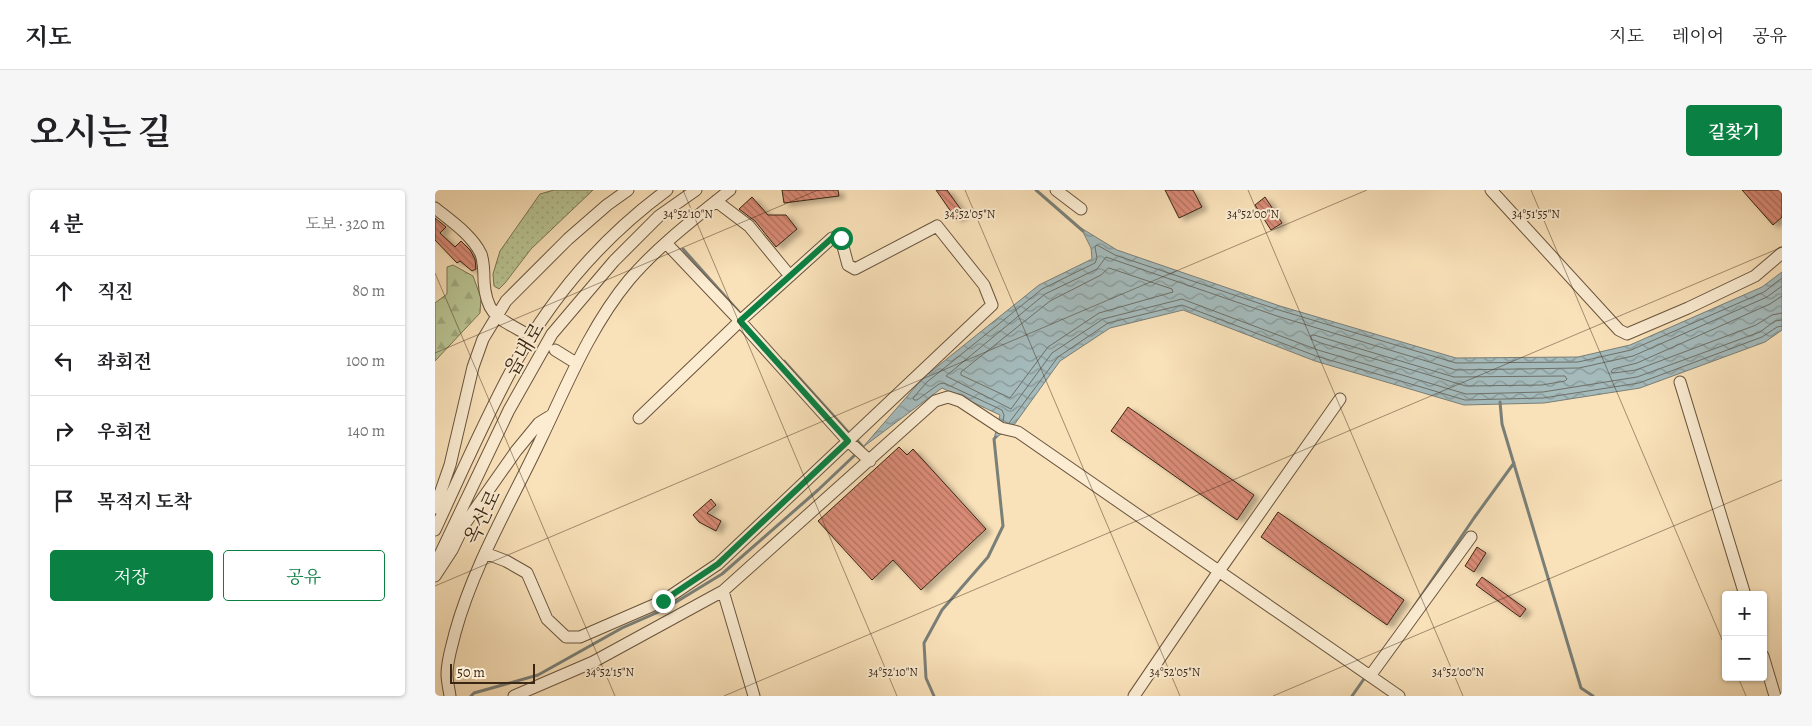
<!DOCTYPE html>
<html lang="ko">
<head>
<meta charset="utf-8">
<style>
  :root { --surface:#fff; --page:#f6f6f6; --text:#202124; --muted:#757577; --line:#e0e0e0; --accent:#0b8043 }
  body { margin:0; font-family:Alegreya,"Noto Serif KR",serif; background:var(--page); color:var(--text) }
  .controls { position:absolute; right:15px; bottom:15px; display:grid; overflow:hidden; border-radius:5px; box-shadow:0 1px 4px #0004 }
  .controls button { width:45px; height:45px; display:grid; place-items:center; padding:0; border:0; border-bottom:1px solid var(--line); background:var(--surface); color:var(--text); font:25px sans-serif }
  .scale { position:absolute; left:15px; bottom:12px; width:85px; box-sizing:border-box; padding-left:5px; border:2px solid #3a2614; border-top:0; font-size:14px; line-height:18px; white-space:nowrap; color:#3a2614; -webkit-text-stroke:4px #fbecd2; paint-order:stroke }
  .stop { position:absolute; width:15px; height:15px; margin:-11px; border:4px solid #0b8043; border-radius:50%; background:#fff }
  .stop.end { background:#0b8043; border-color:#fff; box-shadow:0 1px 5px #0008 }
  .list { margin:0; padding:0; list-style:none }
  h2 { display:flex; justify-content:space-between; align-items:center; height:65px; margin:0; padding:0 20px; font-size:21px }
  h2 small { font-size:16px; font-weight:400; color:var(--muted) }
  .list li { display:grid; grid-template-columns:32px 1fr auto; gap:15px; align-items:center; box-sizing:border-box; height:70px; padding:0 20px; border-top:1px solid var(--line) }
  .list b { display:block; font-size:19px; white-space:nowrap }
  .list em { font-size:16px; font-style:normal; color:var(--muted) }
  .actions { display:flex; gap:10px; padding:15px 20px }
  .actions a { flex:1; padding:11px 0; border:1px solid var(--accent); border-radius:5px; text-align:center; font-size:18px; color:var(--accent) }
  .actions .main { background:var(--accent); color:#fff }
  .icon { flex:none; width:28px; height:28px; fill:none; stroke:currentColor; stroke-width:2; stroke-linecap:round; stroke-linejoin:round }
  .map { position:relative; flex:none; width:1347px; height:506px; overflow:hidden; border-radius:5px }
  header { display:flex; align-items:center; gap:30px; box-sizing:border-box; height:70px; padding:0 25px; background:var(--surface); border-bottom:1px solid var(--line) }
  header strong { font-size:24px }
  nav { display:flex; gap:28px; margin-inline-start:auto; font-size:18px }
  .intro { display:flex; align-items:center; justify-content:space-between; box-sizing:border-box; height:120px; padding:0 30px }
  h1 { margin:0; font-size:35px }
  .button { padding:12px 22px; border-radius:5px; background:var(--accent); color:#fff; font-size:18px; font-weight:700 }
  main { display:flex; gap:30px; padding:0 30px }
  aside { flex:1; background:var(--surface); border-radius:5px; box-shadow:0 1px 4px #0004 }
  .map>svg:first-child { display:block }
  .green { fill:url(#green-dots); stroke:#7a7554 }
  .forest { fill:url(#forest-firs); stroke:#7a7554 }
  .water { fill:url(#water-waves); stroke:#7a7f78 }
  .lines { fill:none; stroke-linecap:round; stroke-linejoin:round }
  .shore { stroke:#6f7068; stroke-width:1 }
  .stream { stroke:#7a7f78; stroke-width:3 }
  .building { fill:url(#building-back-hatch); stroke:#3a2614; filter:url(#shadow) }
  .minor-casing { stroke:#6a553d; stroke-width:13 }
  .minor { stroke:#fbecd2; stroke-width:11 }
  .route { stroke:#0b8043; stroke-width:6 }
  .ticks { fill:none; stroke:#3a2614; stroke-width:1; stroke-opacity:0.45 }
  .labels { text-anchor:middle; stroke-width:4; stroke-linejoin:round; paint-order:stroke }
  .street-label { font-size:20px; fill:#3a2614; stroke:#fbecd2 }
  .ticks-label { font-size:12px; text-anchor:middle; fill:#3a2614; stroke:#fbecd2; stroke-width:4; stroke-linejoin:round; paint-order:stroke }
</style>
</head>
<body>
<header>
<strong>지도</strong>
<nav><a>지도</a><a>레이어</a><a>공유</a></nav>
</header>
<div class="intro"><h1>오시는 길</h1><a class="button">길찾기</a></div>
<main>
<aside>
<h2>4 분<small>도보 · 320 m</small></h2>
<ul class="list">
<li><svg class="icon" aria-label="ahead" viewBox="0 0 24 24"><path d="M12 20V5M6 11l6-6 6 6"/></svg><div><b>직진</b></div><em>80 m</em></li>
<li><svg class="icon" aria-label="left" viewBox="0 0 24 24"><path d="M17 20v-9H6M10 6l-5 5 5 5"/></svg><div><b>좌회전</b></div><em>100 m</em></li>
<li><svg class="icon" aria-label="right" viewBox="0 0 24 24"><path d="M7 20v-9h11M14 6l5 5-5 5"/></svg><div><b>우회전</b></div><em>140 m</em></li>
<li><svg class="icon" aria-label="arrive" viewBox="0 0 24 24"><path d="M6 21V4h12l-3 4 3 4H6"/></svg><div><b>목적지 도착</b></div></li>
</ul>
<div class="actions"><a class="main">저장</a><a>공유</a></div>
</aside>
<div class="map">
<svg width="1347" height="506" viewBox="0 0 1347 506">
  <defs>
    <pattern id="green-dots" width="8" height="8" patternUnits="userSpaceOnUse" patternTransform="scale(1.25)"><rect width="8" height="8" fill="#b9c493"/><path d="M2 2h.1M6 6h.1" fill="none" stroke="#a0a87e" stroke-width="1.8" stroke-linecap="round"/></pattern>
    <pattern id="forest-firs" width="22" height="20" patternUnits="userSpaceOnUse" patternTransform="scale(1.25)"><rect width="22" height="20" fill="#b9c493"/><path d="M5 1l3.5 6h-7zM16 11l3.5 6h-7z" fill="#a0a87e"/></pattern>
    <pattern id="water-waves" width="16" height="10" patternUnits="userSpaceOnUse" patternTransform="scale(1.25)"><rect width="16" height="10" fill="#a4babb"/><path d="M0 5q4-4 8 0t8 0" fill="none" stroke="#879797"/></pattern>
    <pattern id="building-back-hatch" width="6" height="6" patternUnits="userSpaceOnUse" patternTransform="scale(1.25)"><rect width="6" height="6" fill="#d98b76"/><path d="M-1 5l2 2M0 0l6 6M5-1l2 2" fill="none" stroke="#b17160"/></pattern>
    <filter id="shadow"><feDropShadow dx="5.5" dy="3" stdDeviation="2.5" flood-color="#0004"/></filter>
  </defs>
  <rect width="100%" height="100%" fill="#f9e1b9"/>
  <filter id="stains"><feTurbulence type="fractalNoise" baseFrequency=".004" numOctaves="4"/><feColorMatrix values="0 0 0 0 .2 0 0 0 0 .09 0 0 0 0 .02 0 0 0 .5 -.17"/></filter>
  <radialGradient id="worn" r=".72"><stop offset=".6" stop-color="#630" stop-opacity="0"/><stop offset="1" stop-color="#630" stop-opacity=".3"/></radialGradient>
  <path class="green" d="M119,0h39l-62,59 -26,34 -6,6 -5,-3 -1,-12 7,-23 40,-57z"/>
  <path class="forest" d="M18,75l20,11 8,22 -1,15 -45,48v-58l12,-9v-27z"/>
  <path class="water" d="M646,38l36,22 163,56 176,52 122,-1 52,-12 132,-58 20,-15v58l-17,12 -125,46 -96,15 -80,2 -149,-44 -132,-51 -73,18 -50,33 -46,64 -20,14 6,-24 -58,-27 -79,59 60,-69 116,-93 53,-26 -1,-11z"/>
  <g class="lines">
    <path class="shore" d="M674,78l63,21 1,3 -74,21 -51,34 -38,51 -49,-23v-3l89,-71 51,-26z
      M1347,96l-15,11 -134,59 -54,12 -123,2 -179,-54 -171,-59 -9,12 -52,25 -99,82 65,33 41,-56 51,-34 79,-20 136,51 148,44 77,-2 94,-15 123,-45 15,-11 7,-1
      M1347,106l-12,8 -133,59 -24,6 -2,3 3,1 22,-3 120,-45 16,-10 10,-2
      M879,145l140,42 111,-1 2,3 -2,2 -23,4 -76,1 -145,-43 -10,-4v-3z
      M568,231l1,-6 -2,-5 -58,-27 -5,1 -22,16h-3l-1,-2 14,-16 115,-93 53,-26 2,-5 -2,-11 2,-2 18,10 164,55 177,53 122,-1 53,-12 133,-58 18,-14
      M574,233l49,-66 50,-34 74,-18 134,51 149,44 78,-2 96,-15 123,-46 15,-10 5,-1"/>
    <path class="stream" d="M601,0l47,41
      M248,59l56,63
      M349,171l66,73
      M1065,212l2,22 79,264 12,8
      M420,248l8,9
      M976,421l63,-93 40,-55
      M36,506l3,-3 64,-18 84,-47 41,-18 59,-36 96,-84 39,-37
      M499,506l-8,-18 -2,-35 18,-33 46,-53 15,-31 -9,-87 2,-2
      M917,506l14,-20"/>
  </g>
  <path class="building" d="M347,0h56l1,6 -55,7z
    M501,0h11l17,24 -8,5z
    M730,0h28l9,17 -23,11z
    M1307,0h40v27l-9,8z
    M317,7l16,18h18l11,14 -21,18 -21,-26 -16,-12z
    M830,7l17,26 -11,7 -16,-25z
    M0,28l11,9 -6,6 15,14 6,-6 9,9 5,9 1,10 -4,2 -12,-10 -3,2 -22,-23z
    M693,217l126,88 -17,25 -126,-89z
    M464,257l8,8 6,-6 73,80 -65,61 -28,-30 -21,20 -54,-59z
    M276,309l5,6 -9,8 14,8 -5,10 -17,-9 -6,-7z
    M843,322l126,88 -17,25 -126,-88z
    M1042,357l9,6 -12,19 -9,-6z
    M1047,387l44,32 -6,8 -44,-32z"/>
  <g class="lines">
    <defs>
      <path id="minor" d="M621,0l25,19
        M1056,0l128,140 8,4 61,-26 67,-32 27,-23
        M281,11l33,25 41,50
        M0,18c16,13 37,27 46,46 3,8 3,19 3,27 2,33 14,37 39,51
        M231,53l74,78 108,120 22,20
        M120,160l21,13
        M1245,192l65,213
        M0,318l15,-43 23,-98 10,-28 23,-38 62,-62 39,-34 21,-15
        M0,340c25,-54 49,-109 77,-161 38,-70 91,-132 155,-179
        M50,363l21,8 21,12 20,46 19,18h14l83,-36 55,-37 274,-259 -8,-20 -47,-59 -82,43 -7,-4 -7,-26 -9,-1 -92,83 -101,97
        M0,375l74,-155 43,-76 62,-73 45,-45 37,-26
        M0,386l17,-26 12,-25 52,-74 23,-28 13,-8
        M288,401l31,105
        M1328,466l12,40
        M935,486l101,-139
        M15,506c-1,-7 -3,-15 -3,-22 0,-14 5,-28 8,-41 19,-69 56,-130 86,-194 26,-54 49,-112 88,-159 29,-34 66,-62 101,-90
        M79,506l79,-34 130,-71 212,-190 13,-4 12,4 41,27 17,4 381,264
        M699,506l85,-125 121,-172"/>
    </defs>
    <use href="#minor" class="minor-casing"/>
    <use href="#minor" class="minor"/>
  </g>
  <g class="lines">
    <path class="route" d="M228,411l55,-37 130,-123 -108,-120 92,-83h9"/>
  </g>
  <path class="ticks" d="M248,0l214,506M530,0l215,506M813,0l215,506M1096,0l195,459M0,83l180,423M0,163l383,-163M0,396l932,-396M1303,487l8,19M289,506l1058,-449M838,506l509,-216"/>
  <g class="labels">
    <g class="street-label">
      <text transform="translate(89 159) rotate(-59)" y="7">읍내로</text>
      <text transform="translate(47 327) rotate(-64)" y="7">옥산로</text>
    </g>
  </g>
  <g class="ticks-label">
    <text x="253" y="28">34°52'10"N</text>
    <text x="535" y="28">34°52'05"N</text>
    <text x="818" y="28">34°52'00"N</text>
    <text x="1101" y="28">34°51'55"N</text>
    <text x="175" y="486">34°52'15"N</text>
    <text x="458" y="486">34°52'10"N</text>
    <text x="740" y="486">34°52'05"N</text>
    <text x="1023" y="486">34°52'00"N</text>
  </g>
  <rect width="100%" height="100%" filter="url(#stains)"/>
  <rect width="100%" height="100%" fill="url(#worn)"/>
</svg>
<div class="controls">
<button>+</button>
<button>−</button>
</div>
<div class="scale">50 m</div>
<div class="stop" style="left:406px;top:48px"></div>
<div class="stop end" style="left:228px;top:411px"></div>
</div>
</main>
</body>
</html>
